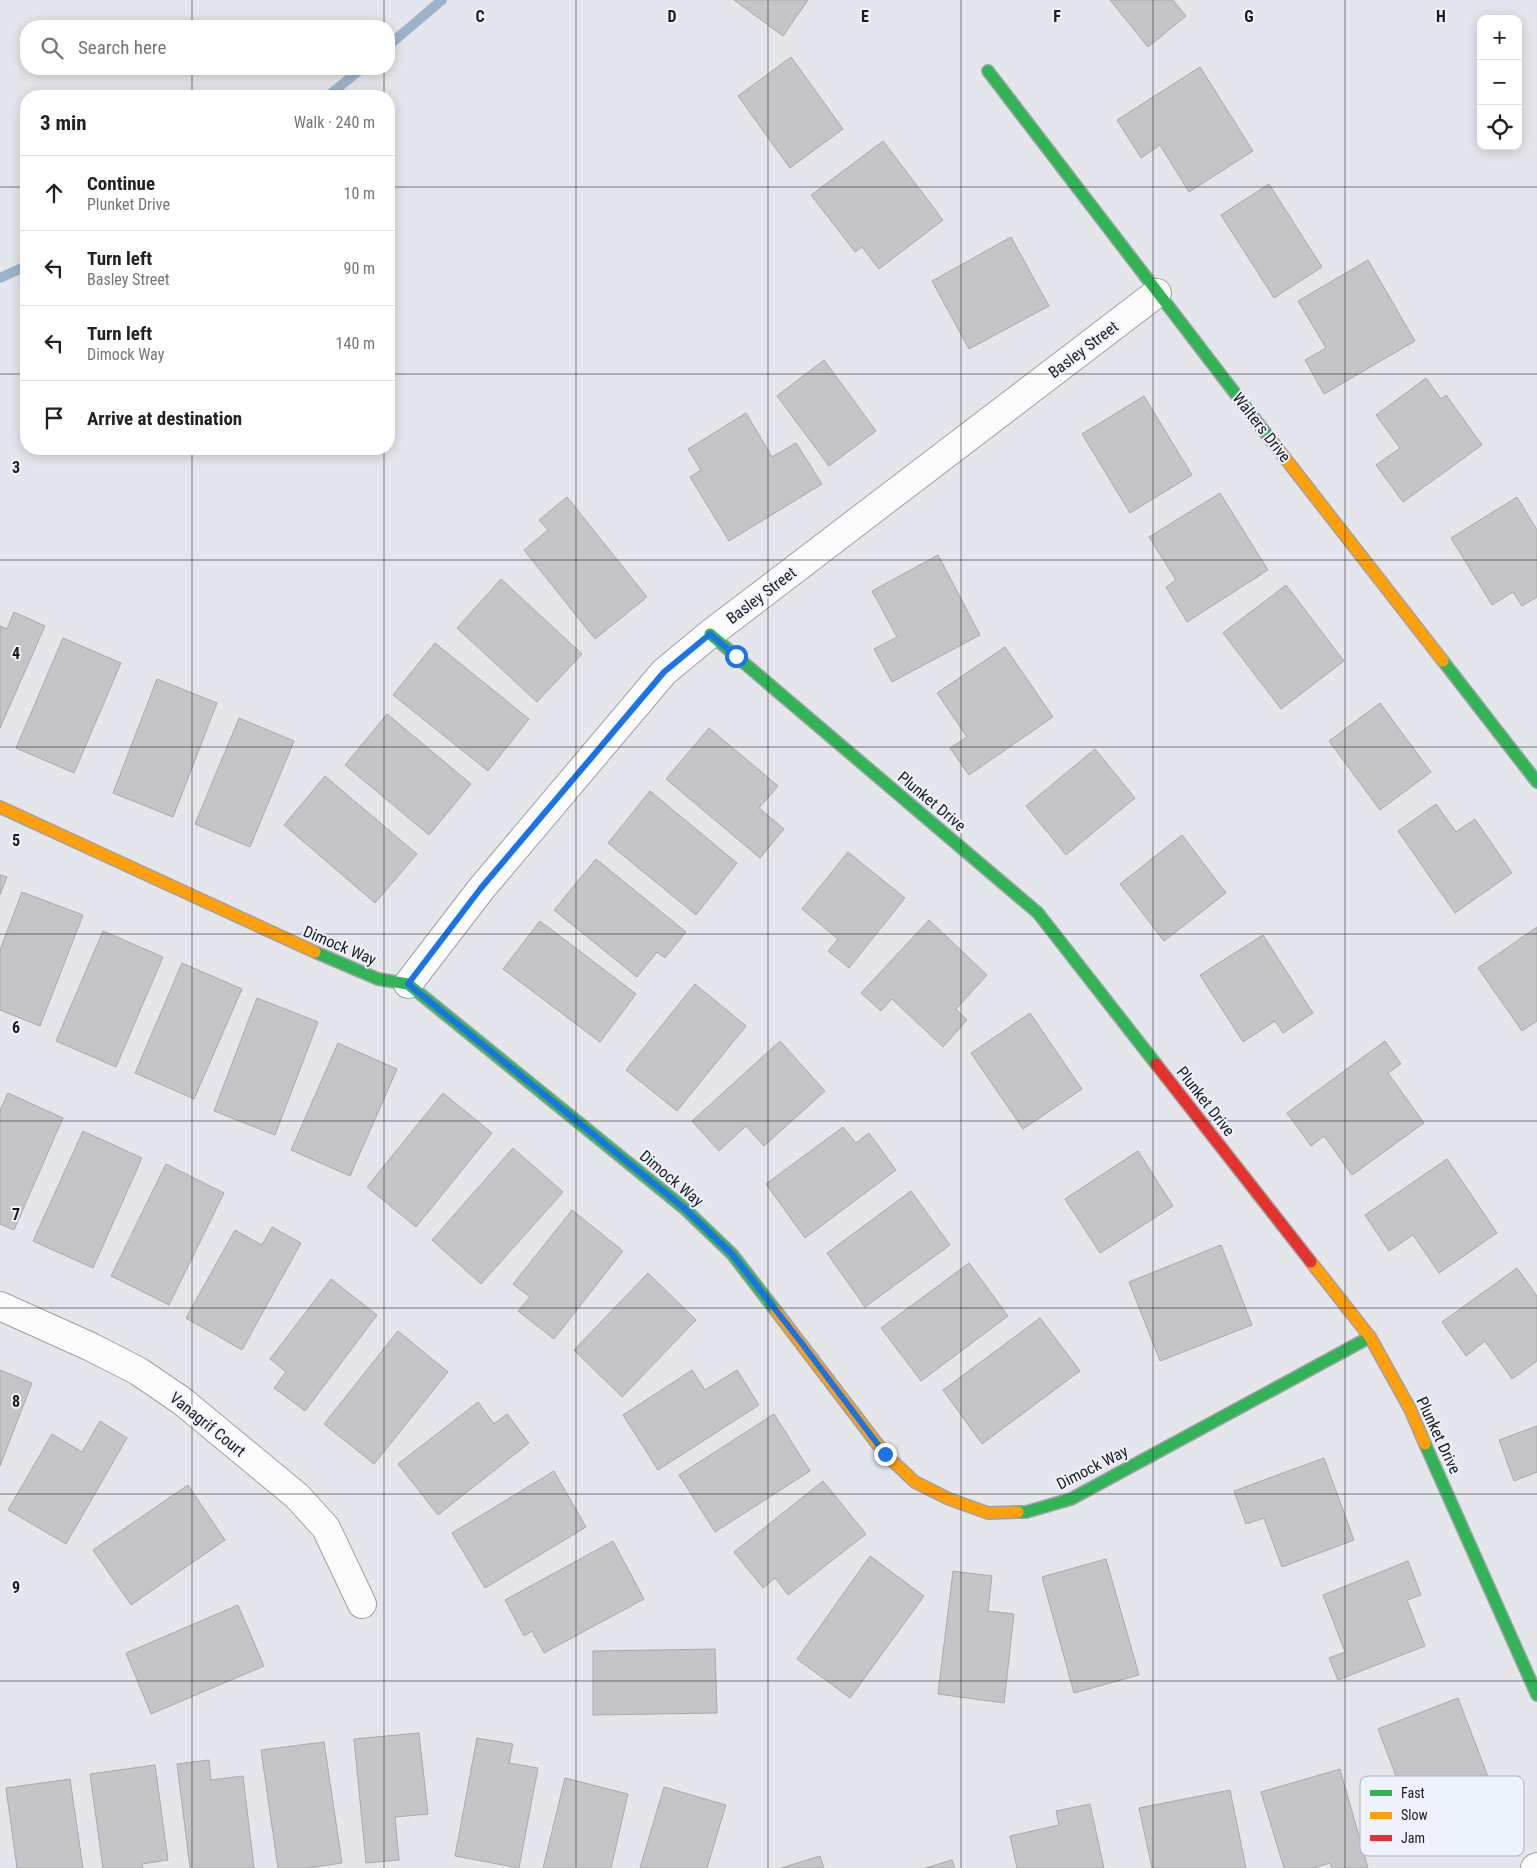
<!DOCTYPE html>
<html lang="en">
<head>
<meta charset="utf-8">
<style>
  :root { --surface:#fff; --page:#f2f2f2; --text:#202124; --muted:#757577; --line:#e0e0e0 }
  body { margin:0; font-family:"Roboto Condensed",sans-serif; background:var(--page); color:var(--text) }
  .controls { position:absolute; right:15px; top:15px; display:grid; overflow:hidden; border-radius:10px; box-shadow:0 2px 12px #0003 }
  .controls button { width:45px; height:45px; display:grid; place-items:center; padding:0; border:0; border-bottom:1px solid var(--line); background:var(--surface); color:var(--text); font:25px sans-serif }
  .stop { position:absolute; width:15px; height:15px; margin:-11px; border:4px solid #1a73e8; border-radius:50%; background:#fff }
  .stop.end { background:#1a73e8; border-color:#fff; box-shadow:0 1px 5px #0008 }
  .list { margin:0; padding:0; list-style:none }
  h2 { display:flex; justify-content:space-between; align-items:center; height:65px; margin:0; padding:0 20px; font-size:21px }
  h2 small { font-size:16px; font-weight:400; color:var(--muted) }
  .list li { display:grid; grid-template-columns:32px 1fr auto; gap:15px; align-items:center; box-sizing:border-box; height:75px; padding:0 20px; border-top:1px solid var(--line) }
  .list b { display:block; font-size:19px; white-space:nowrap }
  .list p { margin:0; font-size:16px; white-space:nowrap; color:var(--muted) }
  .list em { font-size:16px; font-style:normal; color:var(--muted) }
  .icon { flex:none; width:28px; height:28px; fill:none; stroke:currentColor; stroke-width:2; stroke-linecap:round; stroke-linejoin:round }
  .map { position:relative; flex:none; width:1537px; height:1868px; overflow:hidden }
  .search { position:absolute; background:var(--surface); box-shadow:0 2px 12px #0003; left:20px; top:20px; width:375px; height:55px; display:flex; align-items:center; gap:12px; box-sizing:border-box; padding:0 18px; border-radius:20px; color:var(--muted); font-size:19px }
  .panel { position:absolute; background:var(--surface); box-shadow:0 2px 12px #0003; left:20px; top:90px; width:375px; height:365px; border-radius:20px }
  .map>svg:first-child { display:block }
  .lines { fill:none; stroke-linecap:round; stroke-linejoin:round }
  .stream { stroke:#9cb4ca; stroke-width:10 }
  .building { fill:#c5c4c6; stroke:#aaa8aa }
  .street-casing { stroke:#9fa1a5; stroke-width:30 }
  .fast-casing { stroke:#9fa1a5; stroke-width:14 }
  .slow-casing { stroke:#9fa1a5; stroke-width:14 }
  .jam-casing { stroke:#9fa1a5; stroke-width:14 }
  .street { stroke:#fbfbfc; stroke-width:28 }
  .fast { stroke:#30b455; stroke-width:11 }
  .slow { stroke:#ff9f0a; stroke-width:11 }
  .jam { stroke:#e5322d; stroke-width:11 }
  .route { stroke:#1a73e8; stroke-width:6 }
  .grid { fill:none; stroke:#1a1c1f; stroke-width:1; stroke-opacity:0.55 }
  .labels { text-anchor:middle; stroke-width:4; stroke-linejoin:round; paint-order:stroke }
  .street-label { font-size:16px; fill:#1a1c1f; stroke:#eef2fd }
  .key { fill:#eef2fd; stroke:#aeb2ba; stroke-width:1 }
  .key-label { font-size:14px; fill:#1a1c1f }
  .grid-label { font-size:16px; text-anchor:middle; font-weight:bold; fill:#1a1c1f; stroke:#eef2fd; stroke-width:4; stroke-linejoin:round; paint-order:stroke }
</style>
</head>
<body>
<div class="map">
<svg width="1537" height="1868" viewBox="0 0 1537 1868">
  <rect width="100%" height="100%" fill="#e4e6ec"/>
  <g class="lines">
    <path class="stream" d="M389,45l53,-45
      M328,96l33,-27
      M0,278l26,-12"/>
  </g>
  <path class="building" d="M734,0h74l-25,36z
    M1110,0h63l13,16 -38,31z
    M791,57l52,72 -53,39 -52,-72z
    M1200,67l53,84 -64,41 -29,-47 -19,13 -24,-38z
    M883,141l60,79 -64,49 -17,-22 -7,5 -44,-57z
    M1269,184l53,83 -48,31 -53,-83z
    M1011,237l38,69 -80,43 -37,-68z
    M1368,260l47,81 -91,53 -19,-34 21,-12 -28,-47z
    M824,360l52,71 -47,35 -52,-70z
    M1426,378l15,21 5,-4 36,50 -79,57 -27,-37 24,-17 -24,-33z
    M1144,396l48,79 -62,38 -48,-79z
    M746,413l26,44 24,-14 26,41 -93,57 -39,-64 11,-7 -13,-21z
    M1220,493l48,77 -81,52 -21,-35 10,-7 -27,-43z
    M567,497l80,100 -52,42 -71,-89 24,-20 -9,-10z
    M1517,497l20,33v67l-15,9 -9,-14 -21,13 -41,-67z
    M938,555l42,80 -88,47 -18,-33 23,-12 -25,-46z
    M501,579l81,75 -45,48 -80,-74z
    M1286,585l58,76 -63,48 -58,-76z
    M14,612l31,14 -45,102v-102l7,3z
    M63,638l58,25 -47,110 -58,-25z
    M435,643l94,76 -41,52 -95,-76z
    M1005,647l48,70 -84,58 -19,-27 17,-11 -30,-44z
    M157,679l60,24 -44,114 -60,-24z
    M1380,703l51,69 -51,38 -51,-69z
    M387,714l84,70 -42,51 -84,-70z
    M239,718l55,23 -44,106 -55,-23z
    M709,728l69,58 -19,22 25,21 -24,29 -94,-79z
    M1095,749l40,49 -69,57 -40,-49z
    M325,776l92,78 -42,49 -91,-78z
    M650,791l87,72 -41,52 -88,-72z
    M1436,804l20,28 19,-13 37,54 -57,40 -57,-82z
    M1182,835l44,58 -62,48 -44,-57z
    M848,852l57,46 -56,70 -21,-17 10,-12 -36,-30z
    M596,859l90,73 -21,26 -8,-6 -20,25 -83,-67z
    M0,875l7,2 -7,18z
    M22,892l61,23 -43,111 -40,-16v-60z
    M929,920l58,55 -31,34 11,11 -24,27 -51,-48 -11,12 -20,-18z
    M540,921l96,73 -36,48 -97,-73z
    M1537,927v94l-15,10 -44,-63z
    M103,931l60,26 -47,110 -60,-26z
    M1263,935l50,78 -30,20 -8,-12 -32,21 -43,-67z
    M182,963l60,26 -48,110 -59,-26z
    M695,984l51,42 -69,85 -51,-41z
    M257,998l61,24 -43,113 -61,-24z
    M1030,1013l52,76 -59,40 -52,-76z
    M780,1041l45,50 -61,55 -18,-20 -27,25 -27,-30z
    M1385,1041l16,23 -13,9 36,50 -72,52 -28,-39 -13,10 -24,-33z
    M338,1043l59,26 -47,107 -59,-26z
    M8,1093l55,25 -49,112 -14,-6v-114z
    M443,1093l49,40 -76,94 -49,-40z
    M843,1127l13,16 13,-10 27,37 -91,68 -39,-54z
    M83,1131l59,27 -49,110 -60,-27z
    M513,1148l50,44 -82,92 -49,-44z
    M1138,1151l35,55 -73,47 -35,-54z
    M1447,1159l50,74 -58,40 -26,-38 -24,16 -24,-36z
    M166,1164l58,29 -55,112 -58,-29z
    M911,1191l39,54 -85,62 -38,-54z
    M572,1210l51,41 -69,88 -36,-28 12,-14 -17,-13z
    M272,1227l29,16 -59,107 -56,-32 49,-88 27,15z
    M1221,1245l31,80 -92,36 -31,-79z
    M969,1263l39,53 -87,65 -40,-53z
    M1517,1268l20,28v65l-25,18 -27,-38 -19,15 -24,-34z
    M648,1273l48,47 -74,77 -48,-47z
    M331,1279l46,36 -72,96 -31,-23 12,-16 -16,-13z
    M1040,1318l40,53 -98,73 -39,-54z
    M398,1331l50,41 -74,92 -50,-40z
    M0,1370l32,13 -32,83z
    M692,1370l13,20 32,-20 22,35 -101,65 -35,-55z
    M478,1402l16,22 13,-10 22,29 -91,72 -40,-51z
    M774,1414l36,57 -95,61 -36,-57z
    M100,1421l27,17 -61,106 -58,-34 44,-76 30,18z
    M1537,1426v46l-23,9 -15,-41z
    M1324,1458l30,82 -72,27 -18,-49 -18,6 -12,-33z
    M554,1471l32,56 -101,61 -33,-55z
    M823,1481l43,53 -78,61 -13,-17 -12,10 -29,-36z
    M188,1485l37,55 -94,65 -38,-55z
    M613,1541l31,58 -100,54 -12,-22 -8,5 -19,-36z
    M870,1556l54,40 -74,102 -53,-39z
    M1106,1559l33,116 -65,18 -32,-116z
    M1408,1561l13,34 -14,5 18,46 -87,34 -9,-22 16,-6 -22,-57z
    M953,1571l39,5 -4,35 26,3 -10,89 -66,-9z
    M238,1605l26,61 -113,48 -25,-61z
    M715,1649l2,64 -124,2v-64z
    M1458,1698l34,89 -80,31 -34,-89z
    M419,1733l9,81 -33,3 4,43 -33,3 -12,-124z
    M477,1738l36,6 -4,19 29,5 -19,100 -64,-12z
    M324,1742l18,121 -34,5h-30l-17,-118z
    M209,1760l2,20 32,-4 11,92h-64l-13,-104z
    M155,1765l13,95 -26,4 1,4h-40l-13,-94z
    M1340,1769l28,99h-36l-2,-5 -16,5h-30l-23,-76z
    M565,1778l63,16 -17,74h-68z
    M70,1779l13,89h-66l-11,-80z
    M664,1787l62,18 -19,63h-67z
    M1230,1790l16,78h-94l-13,-60z
    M1090,1804l14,64h-87l-7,-32 49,-11 -3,-14z
    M820,1856l4,12h-43z
    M952,1860l3,8h-30z"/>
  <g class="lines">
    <defs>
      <path id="street" d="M408,984l73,-95 183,-217 46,-38 447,-341
        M0,1306l91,41 47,24 44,30 115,95 29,32 36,76
        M1535,1868l2,-1"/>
      <path id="fast" d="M988,71l286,373
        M710,634l328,279 118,151
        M1443,661l94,121
        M315,952l63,27 30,5 276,224 48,46 44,57
        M1425,1444l112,251
        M1018,1512h8l45,-13 299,-162"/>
      <path id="slow" d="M1274,444l169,217
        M0,807l315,145
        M1311,1262l59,75 40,72 15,35
        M776,1311l109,143 30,28 34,17 39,14 30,-1"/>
      <path id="jam" d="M1156,1064l155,198"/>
    </defs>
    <use href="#street" class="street-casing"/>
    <use href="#fast" class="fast-casing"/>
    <use href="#slow" class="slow-casing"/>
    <use href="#jam" class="jam-casing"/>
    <use href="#street" class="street"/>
    <use href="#fast" class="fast"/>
    <use href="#slow" class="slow"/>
    <use href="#jam" class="jam"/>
  </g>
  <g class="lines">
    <path class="route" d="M736,656l-26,-22 -46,38 -183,216 -73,96 276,224 48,46 68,87 85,113"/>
  </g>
  <path class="grid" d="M192,0v26M384,0v26M576,0v1868M768,0v1868M961,0v1868M1153,0v1868M1345,0v1868M192,69v27M384,69v27M0,187h26M389,187h1148M0,374h26M389,374h1148M192,449v1419M384,449v1419M0,560h1537M0,747h1537M0,934h1537M0,1121h1537M0,1308h1537M0,1494h1537M0,1681h1537"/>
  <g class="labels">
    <g class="street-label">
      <text transform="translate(1083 349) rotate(-37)" y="6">Basley Street</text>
      <text transform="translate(1262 427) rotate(52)" y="6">Walters Drive</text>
      <text transform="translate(761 595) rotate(-37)" y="6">Basley Street</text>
      <text transform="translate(932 801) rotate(40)" y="6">Plunket Drive</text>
      <text transform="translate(340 945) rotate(23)" y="6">Dimock Way</text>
      <text transform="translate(1206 1101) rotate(52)" y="6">Plunket Drive</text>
      <text transform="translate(672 1178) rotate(40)" y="6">Dimock Way</text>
      <text transform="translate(208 1424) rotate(39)" y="6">Vanagrif Court</text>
      <text transform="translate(1439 1435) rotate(65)" y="6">Plunket Drive</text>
      <text transform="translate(1092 1467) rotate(-27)" y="6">Dimock Way</text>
    </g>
  </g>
  <rect x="1360" y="1776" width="164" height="80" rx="8" class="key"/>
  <rect x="1370" y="1790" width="22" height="6" fill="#30b455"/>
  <rect x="1370" y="1812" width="22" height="7" fill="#ff9f0a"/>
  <rect x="1370" y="1835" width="22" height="6" fill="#e5322d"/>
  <g class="key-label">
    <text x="1401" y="1798">Fast</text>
    <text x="1401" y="1820">Slow</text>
    <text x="1401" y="1843">Jam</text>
  </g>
  <g class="grid-label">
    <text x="480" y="22">C</text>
    <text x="672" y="22">D</text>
    <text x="865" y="22">E</text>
    <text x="1057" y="22">F</text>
    <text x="1249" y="22">G</text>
    <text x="1441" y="22">H</text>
    <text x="16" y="473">3</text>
    <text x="16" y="659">4</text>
    <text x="16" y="846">5</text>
    <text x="16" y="1033">6</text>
    <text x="16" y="1220">7</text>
    <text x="16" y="1407">8</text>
    <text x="16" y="1593">9</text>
  </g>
</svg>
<div class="controls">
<button>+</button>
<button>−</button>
<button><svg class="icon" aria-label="locate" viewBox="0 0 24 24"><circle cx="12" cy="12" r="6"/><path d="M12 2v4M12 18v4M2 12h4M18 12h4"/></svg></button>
</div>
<div class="stop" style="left:736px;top:656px"></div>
<div class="stop end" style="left:885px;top:1454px"></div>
<div class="search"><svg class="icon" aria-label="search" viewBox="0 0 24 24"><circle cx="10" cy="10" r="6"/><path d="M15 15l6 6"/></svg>Search here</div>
<section class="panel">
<h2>3 min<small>Walk · 240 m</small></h2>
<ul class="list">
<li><svg class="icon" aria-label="ahead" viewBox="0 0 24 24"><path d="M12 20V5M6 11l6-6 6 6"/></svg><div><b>Continue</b><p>Plunket Drive</p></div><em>10 m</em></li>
<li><svg class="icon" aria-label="left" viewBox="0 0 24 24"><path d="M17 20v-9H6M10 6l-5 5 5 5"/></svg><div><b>Turn left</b><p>Basley Street</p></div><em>90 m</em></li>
<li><svg class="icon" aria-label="left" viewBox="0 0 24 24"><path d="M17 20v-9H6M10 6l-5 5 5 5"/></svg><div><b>Turn left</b><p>Dimock Way</p></div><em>140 m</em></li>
<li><svg class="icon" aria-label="arrive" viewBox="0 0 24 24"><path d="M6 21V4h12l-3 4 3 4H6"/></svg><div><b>Arrive at destination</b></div></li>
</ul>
</section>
</div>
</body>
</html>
